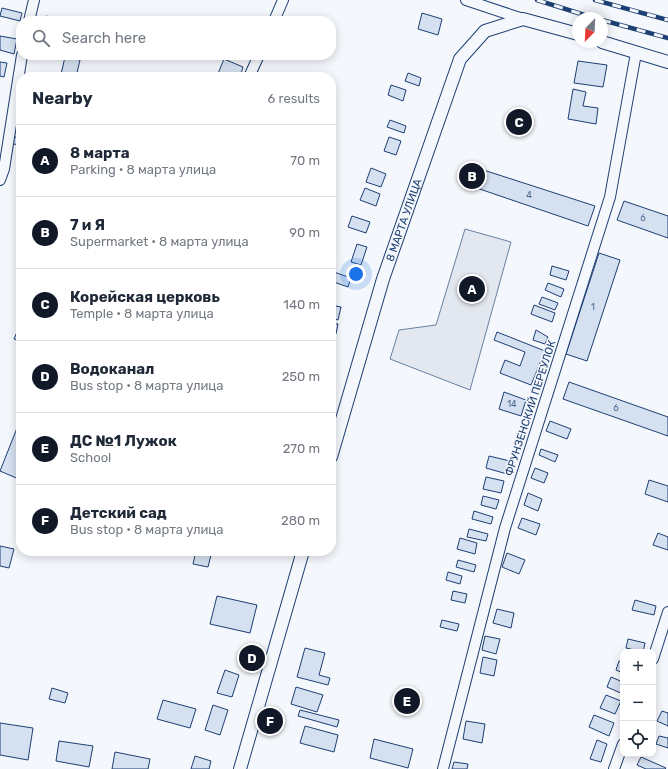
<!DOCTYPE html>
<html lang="en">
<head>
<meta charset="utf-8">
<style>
  :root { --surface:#fff; --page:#f6f6f7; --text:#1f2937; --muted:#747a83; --line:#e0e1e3; --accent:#111827 }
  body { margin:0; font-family:Rubik,sans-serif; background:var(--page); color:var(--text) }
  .controls { position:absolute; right:12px; bottom:12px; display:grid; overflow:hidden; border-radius:8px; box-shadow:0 2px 10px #0003 }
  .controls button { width:36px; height:36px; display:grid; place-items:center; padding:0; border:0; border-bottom:1px solid var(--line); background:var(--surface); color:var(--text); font:20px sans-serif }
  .compass { position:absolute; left:572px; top:12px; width:36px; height:36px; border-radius:50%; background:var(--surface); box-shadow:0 2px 10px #0003; rotate:204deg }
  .you { position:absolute; left:356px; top:274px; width:14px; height:14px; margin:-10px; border:3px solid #fff; border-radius:50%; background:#1a73e8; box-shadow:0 0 0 6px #1a73e833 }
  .badge { display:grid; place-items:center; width:26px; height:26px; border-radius:50%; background:var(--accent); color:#fff; font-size:13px; font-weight:700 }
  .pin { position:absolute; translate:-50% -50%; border:2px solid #fff; box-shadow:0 1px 4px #0006 }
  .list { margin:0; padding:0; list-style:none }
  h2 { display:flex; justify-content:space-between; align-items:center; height:52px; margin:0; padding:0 16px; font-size:17px }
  h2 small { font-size:13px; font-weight:400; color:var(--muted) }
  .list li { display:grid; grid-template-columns:26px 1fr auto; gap:12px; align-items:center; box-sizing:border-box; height:72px; padding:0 16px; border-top:1px solid var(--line) }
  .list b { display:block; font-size:15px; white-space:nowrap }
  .list p { margin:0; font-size:13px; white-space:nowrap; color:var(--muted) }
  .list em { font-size:13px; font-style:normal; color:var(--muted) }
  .icon { flex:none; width:22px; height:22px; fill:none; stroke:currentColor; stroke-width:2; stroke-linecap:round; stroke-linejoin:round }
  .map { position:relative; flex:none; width:668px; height:769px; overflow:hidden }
  .search { position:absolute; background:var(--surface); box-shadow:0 2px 10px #0003; left:16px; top:16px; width:320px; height:44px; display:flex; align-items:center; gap:10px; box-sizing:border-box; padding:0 14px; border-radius:16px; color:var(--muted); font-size:15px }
  .panel { position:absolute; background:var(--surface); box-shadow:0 2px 10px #0003; left:16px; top:72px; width:320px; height:484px; border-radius:16px }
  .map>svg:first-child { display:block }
  .parking { fill:#e3e8f0; stroke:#687fa3 }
  .building { fill:#d5e0f0; stroke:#1d3f73 }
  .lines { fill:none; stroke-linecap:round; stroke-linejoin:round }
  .minor-casing { stroke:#1d3f73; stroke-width:12 }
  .tertiary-casing { stroke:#1d3f73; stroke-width:14 }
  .minor { stroke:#f4f7fb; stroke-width:10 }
  .tertiary { stroke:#f4f7fb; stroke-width:12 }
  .rail-casing { stroke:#1d3f73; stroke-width:4.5 }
  .rail { stroke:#f4f7fb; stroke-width:3; stroke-dasharray:9; stroke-linecap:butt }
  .labels { text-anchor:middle; stroke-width:3; stroke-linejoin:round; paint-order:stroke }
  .number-label { font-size:9px; fill:#4b6792 }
  .street-label { font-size:11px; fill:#1d3f73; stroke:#f4f7fb }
</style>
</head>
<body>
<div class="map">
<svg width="668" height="769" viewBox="0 0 668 769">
  <rect width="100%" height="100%" fill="#f4f7fb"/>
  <path class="parking" d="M465,229l46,13 -41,148 -80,-31 9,-29 37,-5z"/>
  <path class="building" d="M2,8l20,5 -2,8 -20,-5z
    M422,13l20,6 -4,16 -20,-6z
    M46,16l18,5h-19z
    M0,36l17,3 -3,15 -14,-4z
    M65,57l15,3 -4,17 -15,-3z
    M224,59l19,8 -3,10 -23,-1z
    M578,61l29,4 -4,22 -29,-4z
    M0,62l7,1 -3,14 -4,-1z
    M408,73l13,5 -2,8 -14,-5z
    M391,85l15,5 -3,11 -15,-6z
    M573,89l13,3 -3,14 15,2 -2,16 -28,-5z
    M390,120l16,6 -2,7 -17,-6z
    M13,137h8v8l-8,-1z
    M389,137l12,4 -5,14 -12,-4z
    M471,166l124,40 -7,20 -123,-42z
    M371,168l15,6 -5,13 -15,-5z
    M365,188l15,6 -4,12 -16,-6z
    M624,201l44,15v22l-51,-18z
    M352,216l18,6 -4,11 -18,-6z
    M357,244l10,3 -6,18 -10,-3z
    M599,253l21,7 -33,101 -21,-7z
    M552,266l17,5 -3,9 -16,-5z
    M331,271l20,7 -3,9 -17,-6z
    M548,283l16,6 -3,8 -16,-7z
    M542,297l16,6 -3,7 -16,-6z
    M331,305l10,2 -3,13 -7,-2z
    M534,305l21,8 -3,9 -21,-8z
    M21,323v18l-7,-2z
    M331,323l7,1 -2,10 -5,-1z
    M536,330l12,7 -3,7 -12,-4z
    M497,332l48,19 -14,34 -31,-12 5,-13 15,6 5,-14 -31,-12z
    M569,382l99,35v19l-105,-37z
    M504,392l22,8 -5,16 -22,-7z
    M21,418v62l-21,-9z
    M550,421l21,8 -4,10 -21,-8z
    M541,449l17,6 -3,7 -16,-7z
    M489,456l21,5 -3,13 -21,-6z
    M535,468l13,5 -4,10 -13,-5z
    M486,477l18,4 -3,12 -18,-4z
    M649,480l19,6v16l-23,-8z
    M528,493l14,6 -4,12 -14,-6z
    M483,496l16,4 -3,9 -15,-4z
    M474,511l19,6 -2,7 -19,-5z
    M522,518l18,6 -4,11 -18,-7z
    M469,529l19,5 -2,7 -19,-4z
    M658,533l10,4v13l-15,-5z
    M460,538l17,5 -2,11 -18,-5z
    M0,546l14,3 -5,19 -9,-2z
    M196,551h16l-4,16 -15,-3z
    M507,553l18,7 -6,14 -17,-7z
    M458,560l18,5 -2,7 -18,-5z
    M448,572l14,4 -2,8 -14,-4z
    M453,591l14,3 -2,9 -14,-3z
    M217,596l40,9 -7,28 -40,-9z
    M635,600l21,6 -2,9 -22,-5z
    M497,609l17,4 -3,15 -18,-5z
    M442,620l17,4 -2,7 -17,-4z
    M485,636l15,3 -4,15 -14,-4z
    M628,639l17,4 -2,9 -17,-4z
    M305,648l20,5 -6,22 11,3 -2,7 -31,-8z
    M483,657l14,3 -3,16 -14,-3z
    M619,661l4,1v11l-7,-3z
    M225,670l14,5 -7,22 -15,-4z
    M611,677l12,5v12l-16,-7z
    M296,687l27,8 -6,17 -26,-8z
    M52,688l16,5 -3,10 -16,-4z
    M606,695l15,6 -6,13 -15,-6z
    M163,700l33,9 -6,19 -33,-9z
    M213,705l15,5 -8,25 -15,-5z
    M300,710l39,10 -2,7 -39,-11z
    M662,711l6,2v13l-11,-5z
    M594,715l20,8 -5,13 -20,-9z
    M466,721l19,3 -3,19 -19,-4z
    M0,723l33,5 -5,32 -28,-5z
    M305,726l33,9 -4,17 -34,-9z
    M659,736l9,2v10l-12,-4z
    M374,739l39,10 -5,19 -38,-10z
    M597,740l10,4 -6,18 -11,-3z
    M59,741l34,5 -4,21 -33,-6z
    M115,752l35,7 -2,10h-36z
    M195,756l16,5 -2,8h-18z
    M641,757l25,11 -1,1h-19l-9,-4z
    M454,762l14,2 -1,5h-15z"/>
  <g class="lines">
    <defs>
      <path id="minor" d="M466,0l57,19
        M29,21l5,-21
        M274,21l9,-21
        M249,77l10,-22
        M0,180l4,-11 18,-114
        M653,659l15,-47
        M443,769l62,-241 105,-331 26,-144
        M614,769l9,-25"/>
      <g id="tertiary">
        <path d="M602,42l66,20"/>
        <path id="s1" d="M331,457l52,-178 77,-220 25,-28 38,-12 55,15"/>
        <path d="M240,769l63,-218"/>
      </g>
    </defs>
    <use href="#minor" class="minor-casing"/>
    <use href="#tertiary" class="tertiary-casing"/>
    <use href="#minor" class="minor"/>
    <use href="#tertiary" class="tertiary"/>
    <defs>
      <path id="rail" d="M537,0l57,18
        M595,0l73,20
        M602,20l66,18"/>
    </defs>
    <use href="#rail" class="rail-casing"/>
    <use href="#rail" class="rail"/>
  </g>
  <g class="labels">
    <g class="number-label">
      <text x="529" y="198">4</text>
      <text x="643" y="221">6</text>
      <text x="593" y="310">1</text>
      <text x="512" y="407">14</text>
      <text x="616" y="411">6</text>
    </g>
    <g class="street-label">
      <text dy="4" stroke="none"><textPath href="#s1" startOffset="248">8 МАРТА УЛИЦА</textPath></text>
      <text transform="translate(530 408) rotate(-72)" y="4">ФРУНЗЕНСКИЙ ПЕРЕУЛОК</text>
    </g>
  </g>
</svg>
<div class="controls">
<button>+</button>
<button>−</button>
<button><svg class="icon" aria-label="locate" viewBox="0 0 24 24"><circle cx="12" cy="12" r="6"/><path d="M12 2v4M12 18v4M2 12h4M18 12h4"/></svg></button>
</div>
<svg class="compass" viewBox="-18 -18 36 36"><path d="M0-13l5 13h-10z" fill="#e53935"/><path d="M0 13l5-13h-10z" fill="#747a83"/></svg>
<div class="you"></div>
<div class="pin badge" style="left:472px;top:289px">A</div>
<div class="pin badge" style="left:472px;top:176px">B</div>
<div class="pin badge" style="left:519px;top:122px">C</div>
<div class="pin badge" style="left:252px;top:658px">D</div>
<div class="pin badge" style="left:407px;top:701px">E</div>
<div class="pin badge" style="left:270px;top:721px">F</div>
<div class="search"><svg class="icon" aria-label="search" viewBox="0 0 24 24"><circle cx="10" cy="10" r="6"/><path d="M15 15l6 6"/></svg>Search here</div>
<section class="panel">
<h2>Nearby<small>6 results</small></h2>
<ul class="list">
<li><span class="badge">A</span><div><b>8 марта</b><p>Parking · 8 марта улица</p></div><em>70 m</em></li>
<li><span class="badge">B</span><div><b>7 и Я</b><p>Supermarket · 8 марта улица</p></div><em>90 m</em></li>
<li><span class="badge">C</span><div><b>Корейская церковь</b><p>Temple · 8 марта улица</p></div><em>140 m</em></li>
<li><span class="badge">D</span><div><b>Водоканал</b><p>Bus stop · 8 марта улица</p></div><em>250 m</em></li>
<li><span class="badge">E</span><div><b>ДС №1 Лужок</b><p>School</p></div><em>270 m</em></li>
<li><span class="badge">F</span><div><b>Детский сад</b><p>Bus stop · 8 марта улица</p></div><em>280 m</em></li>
</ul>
</section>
</div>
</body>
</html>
